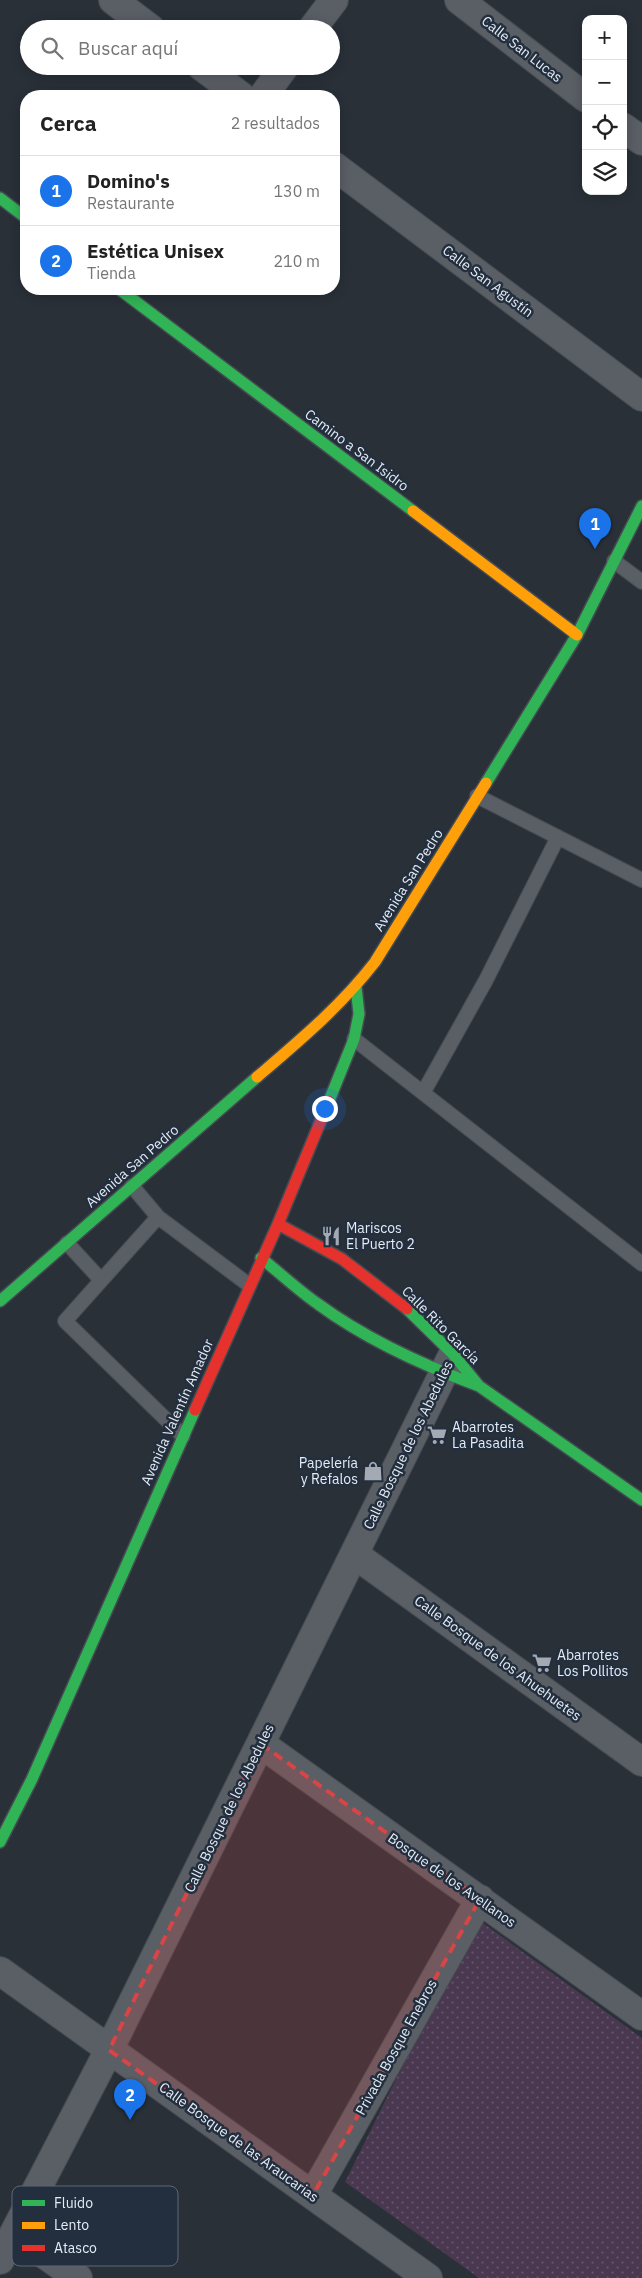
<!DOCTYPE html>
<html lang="es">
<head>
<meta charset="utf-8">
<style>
  :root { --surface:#fff; --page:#f6f6f6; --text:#222; --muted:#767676; --line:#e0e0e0; --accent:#1a73e8 }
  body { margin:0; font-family:"IBM Plex Sans",sans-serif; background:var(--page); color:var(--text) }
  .controls { position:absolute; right:15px; top:15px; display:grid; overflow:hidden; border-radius:10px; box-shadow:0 2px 12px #0003 }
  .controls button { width:45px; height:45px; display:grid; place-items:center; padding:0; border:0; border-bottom:1px solid var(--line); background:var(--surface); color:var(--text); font:25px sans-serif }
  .you { position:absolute; left:324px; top:1108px; width:18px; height:18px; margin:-12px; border:4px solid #fff; border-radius:50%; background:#1a73e8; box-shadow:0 0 0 8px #1a73e833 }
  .badge { display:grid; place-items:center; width:32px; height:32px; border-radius:50%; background:var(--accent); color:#fff; font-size:16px; font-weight:700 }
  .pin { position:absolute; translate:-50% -41px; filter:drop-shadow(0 1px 2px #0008) }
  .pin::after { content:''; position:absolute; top:26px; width:18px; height:15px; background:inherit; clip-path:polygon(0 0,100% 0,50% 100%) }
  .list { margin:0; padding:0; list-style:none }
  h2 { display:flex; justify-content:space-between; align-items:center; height:65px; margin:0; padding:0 20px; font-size:21px }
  h2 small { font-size:16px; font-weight:400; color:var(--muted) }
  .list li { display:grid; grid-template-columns:32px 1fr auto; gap:15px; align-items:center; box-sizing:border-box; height:70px; padding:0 20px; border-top:1px solid var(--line) }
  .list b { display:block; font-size:19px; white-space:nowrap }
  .list p { margin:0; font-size:16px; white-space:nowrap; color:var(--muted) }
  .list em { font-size:16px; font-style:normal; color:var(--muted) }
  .icon { flex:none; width:28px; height:28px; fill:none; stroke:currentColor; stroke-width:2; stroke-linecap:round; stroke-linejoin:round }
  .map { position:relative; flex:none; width:642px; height:2278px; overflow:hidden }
  .search { position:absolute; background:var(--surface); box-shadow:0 2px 12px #0003; left:20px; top:20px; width:320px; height:55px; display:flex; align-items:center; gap:12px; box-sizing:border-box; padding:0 18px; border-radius:28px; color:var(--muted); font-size:19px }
  .panel { position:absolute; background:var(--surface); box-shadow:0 2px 12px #0003; left:20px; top:90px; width:320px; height:205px; border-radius:20px }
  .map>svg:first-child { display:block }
  .park { fill:url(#park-dots) }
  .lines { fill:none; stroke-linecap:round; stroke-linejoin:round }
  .lane-casing { stroke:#454b52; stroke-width:16 }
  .street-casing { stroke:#454b52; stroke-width:30 }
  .fast-casing { stroke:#454b52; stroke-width:14 }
  .slow-casing { stroke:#454b52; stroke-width:14 }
  .jam-casing { stroke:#454b52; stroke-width:14 }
  .lane { stroke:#5a5e65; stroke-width:14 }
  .street { stroke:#5a5e65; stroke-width:28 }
  .fast { stroke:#30b455; stroke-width:11 }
  .slow { stroke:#ff9f0a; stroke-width:11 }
  .jam { stroke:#e5322d; stroke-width:11 }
  .marked { fill:#d84547; fill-opacity:0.2; stroke:#d84547; stroke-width:4; stroke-dasharray:10 6; stroke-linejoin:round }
  .labels { text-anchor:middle; stroke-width:5; stroke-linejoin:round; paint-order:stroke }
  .street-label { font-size:14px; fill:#e4ecf5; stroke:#232f3e }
  .poi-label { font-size:14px; fill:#e4ecf5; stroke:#232f3e; text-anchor:start }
  .key { fill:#232f3e; stroke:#5d6875; stroke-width:1 }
  .key-label { font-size:14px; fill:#e4ecf5 }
</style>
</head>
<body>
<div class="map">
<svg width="642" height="2278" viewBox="0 0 642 2278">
  <defs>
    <pattern id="park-dots" width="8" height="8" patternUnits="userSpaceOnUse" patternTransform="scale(1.25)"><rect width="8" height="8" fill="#4a3851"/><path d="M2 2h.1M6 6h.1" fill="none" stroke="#64556b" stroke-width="1.8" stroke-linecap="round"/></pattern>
  </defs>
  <rect width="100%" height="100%" fill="#293038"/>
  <path class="park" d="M476,1918l166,120v240h-163l-134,-96z"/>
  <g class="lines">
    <defs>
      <path id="lane" d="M614,561l28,21
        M477,796l165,84
        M354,1039l288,225
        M423,1093l63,-113 72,-143
        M132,1186l26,31
        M67,1243l34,37
        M183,1436l-118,-115 93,-104 91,68"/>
      <path id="street" d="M113,0l38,29
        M459,0l127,98
        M312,29l22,-29
        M201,66l40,30
        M263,96l22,-30
        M623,127l19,14
        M334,166l308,231
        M354,1554l288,208
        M261,1744l381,272
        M0,1971l428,307
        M313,2195l167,-296
        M14,2233l64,45
        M0,2260l109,-210 344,-696"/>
      <path id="fast" d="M0,198l26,20
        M119,289l294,222
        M486,783l91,-148 65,-129
        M329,1101l25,-62 5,-25 -3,-27
        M261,1258c19,15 37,32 57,46 49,36 104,61 161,82
        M0,1301l257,-224
        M407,1309l46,45 26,32 163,114
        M0,1842l32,-63 163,-369"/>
      <path id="slow" d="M413,511l164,124
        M257,1077c42,-36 84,-71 118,-115l111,-179"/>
      <path id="jam" d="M278,1224l64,35 65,50
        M195,1410l83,-186 51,-123"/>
    </defs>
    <use href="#lane" class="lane-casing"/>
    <use href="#street" class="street-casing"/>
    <use href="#fast" class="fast-casing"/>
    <use href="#slow" class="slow-casing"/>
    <use href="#jam" class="jam-casing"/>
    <use href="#lane" class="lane"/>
    <use href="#street" class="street"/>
    <use href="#fast" class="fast"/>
    <use href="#slow" class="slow"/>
    <use href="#jam" class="jam"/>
  </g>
  <path class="marked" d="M261,1744l219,155 -167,296 -204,-145z"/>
  <defs>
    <symbol id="restaurant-bare" viewBox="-9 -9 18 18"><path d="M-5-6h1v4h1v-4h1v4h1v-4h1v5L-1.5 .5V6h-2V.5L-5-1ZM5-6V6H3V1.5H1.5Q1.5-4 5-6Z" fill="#a3aab3" stroke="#232f3e" stroke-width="2.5" paint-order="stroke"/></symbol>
    <symbol id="supermarket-bare" viewBox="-9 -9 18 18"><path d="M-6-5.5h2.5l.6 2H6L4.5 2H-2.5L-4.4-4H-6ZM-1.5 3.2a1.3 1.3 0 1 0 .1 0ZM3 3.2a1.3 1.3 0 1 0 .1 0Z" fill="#a3aab3" stroke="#232f3e" stroke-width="2.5" paint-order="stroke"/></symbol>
    <symbol id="shop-bare" viewBox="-9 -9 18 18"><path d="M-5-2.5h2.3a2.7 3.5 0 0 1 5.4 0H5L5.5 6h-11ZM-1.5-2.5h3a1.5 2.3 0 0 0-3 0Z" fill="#a3aab3" stroke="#232f3e" stroke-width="2.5" paint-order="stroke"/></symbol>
  </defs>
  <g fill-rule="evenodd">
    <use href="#restaurant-bare" x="317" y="1222" width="28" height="28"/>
    <use href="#supermarket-bare" x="423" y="1421" width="28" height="28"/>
    <use href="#shop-bare" x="359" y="1457" width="28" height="28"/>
    <use href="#supermarket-bare" x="528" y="1649" width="28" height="28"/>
  </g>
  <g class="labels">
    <g class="street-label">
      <text transform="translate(522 49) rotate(38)" y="5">Calle San Lucas</text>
      <text transform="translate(488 281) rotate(37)" y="5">Calle San Agustín</text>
      <text transform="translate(357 450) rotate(37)" y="5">Camino a San Isidro</text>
      <text transform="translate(408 880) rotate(-58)" y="5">Avenida San Pedro</text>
      <text transform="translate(132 1166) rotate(-41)" y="5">Avenida San Pedro</text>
      <text transform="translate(441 1325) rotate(45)" y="5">Calle Rito García</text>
      <text transform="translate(177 1412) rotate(-66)" y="5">Avenida Valentín Amador</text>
      <text transform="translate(408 1445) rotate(-64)" y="5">Calle Bosque de los Abedules</text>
      <text transform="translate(498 1658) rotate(36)" y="5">Calle Bosque de los Ahuehuetes</text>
      <text transform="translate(229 1808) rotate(-64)" y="5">Calle Bosque de los Abedules</text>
      <text transform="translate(452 1880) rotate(35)" y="5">Bosque de los Avellanos</text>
      <text transform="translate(396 2047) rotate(-61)" y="5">Privada Bosque Enebros</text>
      <text transform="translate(239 2142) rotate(36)" y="5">Calle Bosque de las Araucarias</text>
    </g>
    <g class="poi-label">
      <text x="346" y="1233">Mariscos<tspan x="346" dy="16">El Puerto 2</tspan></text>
      <text x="452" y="1432">Abarrotes<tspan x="452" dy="16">La Pasadita</tspan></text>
      <text x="358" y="1468" text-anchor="end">Papelería<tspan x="358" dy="16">y Refalos</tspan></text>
      <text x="557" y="1660">Abarrotes<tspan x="557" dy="16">Los Pollitos</tspan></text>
    </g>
  </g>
  <rect x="12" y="2186" width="166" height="80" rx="8" class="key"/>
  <rect x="22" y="2200" width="23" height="6" fill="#30b455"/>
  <rect x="22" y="2222" width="23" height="7" fill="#ff9f0a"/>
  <rect x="22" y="2245" width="23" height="6" fill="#e5322d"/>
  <g class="key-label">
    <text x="54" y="2208">Fluido</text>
    <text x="54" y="2230">Lento</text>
    <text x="54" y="2253">Atasco</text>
  </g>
</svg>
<div class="controls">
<button>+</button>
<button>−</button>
<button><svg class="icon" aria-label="locate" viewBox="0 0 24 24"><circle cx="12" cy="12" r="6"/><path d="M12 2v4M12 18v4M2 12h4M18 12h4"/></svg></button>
<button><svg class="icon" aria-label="layers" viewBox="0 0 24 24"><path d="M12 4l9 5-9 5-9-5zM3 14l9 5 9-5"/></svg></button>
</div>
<div class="you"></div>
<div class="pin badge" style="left:595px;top:549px">1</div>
<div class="pin badge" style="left:130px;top:2120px">2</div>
<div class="search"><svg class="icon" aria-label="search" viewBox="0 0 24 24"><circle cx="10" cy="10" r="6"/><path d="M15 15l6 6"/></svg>Buscar aquí</div>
<section class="panel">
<h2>Cerca<small>2 resultados</small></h2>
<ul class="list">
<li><span class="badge">1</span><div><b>Domino's</b><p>Restaurante</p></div><em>130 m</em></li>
<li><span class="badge">2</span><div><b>Estética Unisex</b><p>Tienda</p></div><em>210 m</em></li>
</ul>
</section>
</div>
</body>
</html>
